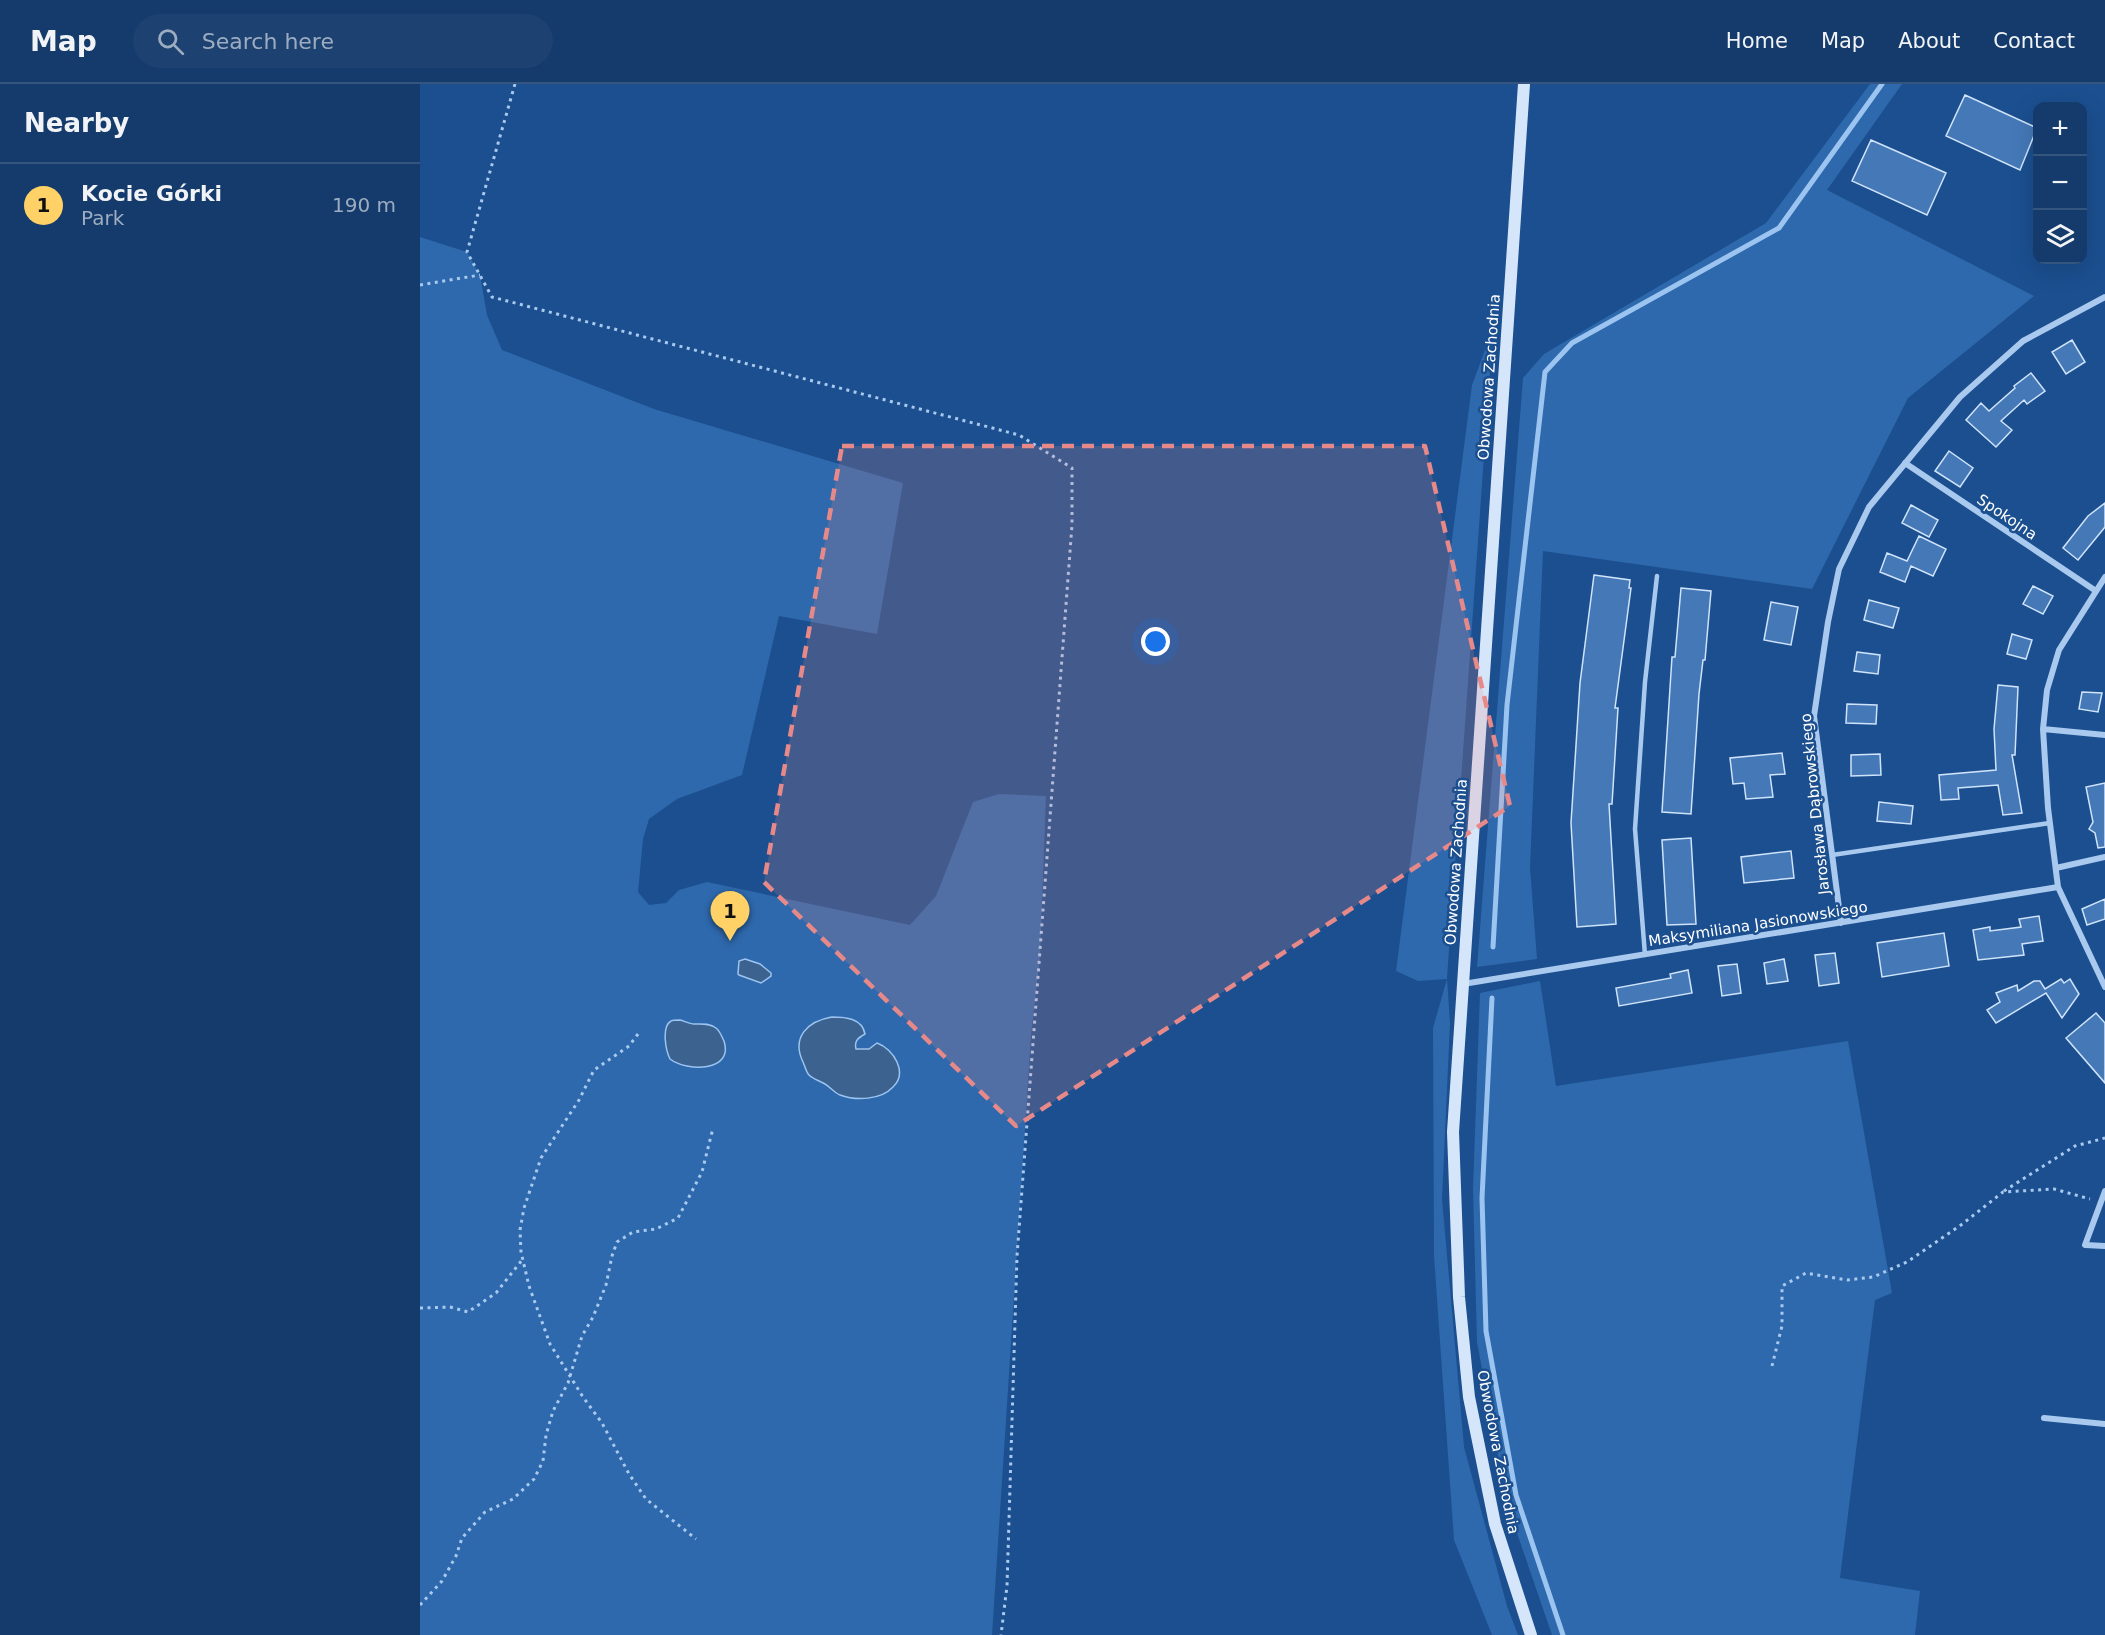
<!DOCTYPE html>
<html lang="en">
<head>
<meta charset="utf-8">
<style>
  :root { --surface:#143b6b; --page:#1d4271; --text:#f1f3f6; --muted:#9dadc1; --line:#33557e; --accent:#ffd166 }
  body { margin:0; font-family:"DejaVu Sans",sans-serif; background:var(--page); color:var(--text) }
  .controls { position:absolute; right:18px; top:18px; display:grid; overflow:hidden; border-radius:12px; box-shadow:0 6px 24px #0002 }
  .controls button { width:54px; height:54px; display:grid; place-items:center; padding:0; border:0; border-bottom:2px solid var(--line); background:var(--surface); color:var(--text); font:30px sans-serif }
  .you { position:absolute; left:736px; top:558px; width:21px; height:21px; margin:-15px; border:4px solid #fff; border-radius:50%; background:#1a73e8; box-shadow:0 0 0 9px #1a73e833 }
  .badge { display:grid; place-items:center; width:39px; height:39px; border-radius:50%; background:var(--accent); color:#111; font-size:20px; font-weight:700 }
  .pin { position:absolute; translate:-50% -50px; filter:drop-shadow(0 2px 3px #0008) }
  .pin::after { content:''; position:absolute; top:32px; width:21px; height:18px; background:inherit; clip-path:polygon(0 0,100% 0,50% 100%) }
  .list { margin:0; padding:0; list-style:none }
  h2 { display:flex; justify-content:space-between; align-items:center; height:78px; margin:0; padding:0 24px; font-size:26px }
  h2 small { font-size:20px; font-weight:400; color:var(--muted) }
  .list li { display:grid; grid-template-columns:39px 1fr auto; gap:18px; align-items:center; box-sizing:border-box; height:84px; padding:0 24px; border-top:2px solid var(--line) }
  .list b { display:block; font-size:22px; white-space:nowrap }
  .list p { margin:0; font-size:20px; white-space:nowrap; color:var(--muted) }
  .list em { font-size:20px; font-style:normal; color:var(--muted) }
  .icon { flex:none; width:33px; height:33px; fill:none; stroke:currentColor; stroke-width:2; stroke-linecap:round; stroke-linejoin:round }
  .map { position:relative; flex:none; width:1685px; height:1551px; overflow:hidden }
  header { display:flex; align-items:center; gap:36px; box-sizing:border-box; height:84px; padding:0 30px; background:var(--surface); border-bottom:2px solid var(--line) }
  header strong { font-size:28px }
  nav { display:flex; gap:33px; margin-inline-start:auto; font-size:21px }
  .search { width:420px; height:54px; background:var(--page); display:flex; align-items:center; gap:15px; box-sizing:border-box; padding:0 21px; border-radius:33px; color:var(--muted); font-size:22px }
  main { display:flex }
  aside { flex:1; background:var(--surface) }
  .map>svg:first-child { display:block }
  .green { fill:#2e69ad }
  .water { fill:#3c6290; stroke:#9cc4f0; stroke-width:1.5 }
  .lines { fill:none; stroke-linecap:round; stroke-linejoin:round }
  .stream { stroke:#9cc4f0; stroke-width:5 }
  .building { fill:#4478b7; stroke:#cfe3fa; stroke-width:1.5 }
  .path { stroke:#a9c9ee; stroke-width:3; stroke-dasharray:3 4.5; stroke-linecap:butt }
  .lane { stroke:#a9c9ee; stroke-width:4.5 }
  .street { stroke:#a9c9ee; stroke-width:6 }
  .secondary { stroke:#d6e6fa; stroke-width:12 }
  .marked { fill:#e88989; fill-opacity:0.2; stroke:#e88989; stroke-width:4.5; stroke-dasharray:12 8; stroke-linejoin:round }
  .labels { text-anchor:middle; stroke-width:5; stroke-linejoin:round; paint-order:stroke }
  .street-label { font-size:15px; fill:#fff; stroke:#1b4f8f }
</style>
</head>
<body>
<header>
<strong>Map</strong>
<div class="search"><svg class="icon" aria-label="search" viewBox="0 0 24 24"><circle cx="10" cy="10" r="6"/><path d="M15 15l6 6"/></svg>Search here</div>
<nav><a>Home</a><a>Map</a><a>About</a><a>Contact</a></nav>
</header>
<main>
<aside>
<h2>Nearby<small></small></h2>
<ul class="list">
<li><span class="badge">1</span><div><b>Kocie Górki</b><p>Park</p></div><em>190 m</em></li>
</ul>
</aside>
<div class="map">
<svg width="1685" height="1551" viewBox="0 0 1685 1551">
  <rect width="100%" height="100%" fill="#1b4f8f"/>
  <path class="green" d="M1450,0h32l-75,106 207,106 -126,102 -96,191 -269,-38 -13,317 7,91 -60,8 46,-589 21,-24 222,-131z
    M0,153l47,15 13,23 7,40 15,35 152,59 249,74 -26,151 -98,-18 -37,159 -65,24 -28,20 -6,20 -5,53 11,13 17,-2 13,-13 28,-8 203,43 26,-29 37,-94 26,-8 47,2 -6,161 -9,79 -39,599h-572z
    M1073,245l-46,649 3,45 -8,176 22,248 43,159 11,29h-26l-38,-95 -20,-284 -1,-228 14,-49 -29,2 -22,-10 76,-586z
    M1120,897l16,105 292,-45 44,252 -17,7 -35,278 80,13 -5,44h-363l-45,-131 -30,-162 -4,-153 7,-196z"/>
  <path class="water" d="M325,875l15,5 11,9v3l-10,7 -22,-8 -1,-1 1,-13z
    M412,933c13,0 30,1 33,17 -7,4 -11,7 -9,15h13l8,-6c17,6 31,30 16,44 -12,13 -37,14 -53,8 -5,-2 -10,-8 -15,-11 -5,-3 -12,-5 -16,-9 -3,-3 -4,-9 -6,-13 -12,-25 5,-41 29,-45z
    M260,936c4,1 10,4 14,4 7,0 16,-1 22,4 4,3 6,9 8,13 10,31 -37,31 -54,18 -4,-8 -9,-32 1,-38 1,-1 8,-1 9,-1z"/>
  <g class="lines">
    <path class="stream" d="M1073,863l14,-242 38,-333 27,-29 207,-115 103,-144
      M1072,914l-10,200 4,133 30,164 47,140"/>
  </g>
  <path class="building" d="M1545,11l72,33 -17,42 -74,-34z
    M1451,56l75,33 -19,42 -75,-34z
    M1652,256l13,22 -19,12 -14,-22z
    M1611,289l14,18 -18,13 -3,-4 -23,21 11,9 -16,17 -30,-27 15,-17 8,8 26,-23 -1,-2z
    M1529,367l24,17 -13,19 -25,-16z
    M1685,419v24l-27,33 -15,-12 25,-32z
    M1491,421l27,15 -9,17 -27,-14z
    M1499,452l27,13 -13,27 -22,-10 -6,16 -25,-10 7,-19 20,8z
    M1174,491l36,5 -1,8h2l-16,120h3l-6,96h-3l7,120 -39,3 -6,-104 9,-140z
    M1613,502l20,10 -10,18 -20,-10z
    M1261,504l30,3 -6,69h-2l-4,34 -8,120 -29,-2 10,-155h3z
    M1449,516l30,8 -6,20 -29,-8z
    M1351,518l27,5 -7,38 -27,-5z
    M1592,550l20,6 -6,19 -19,-5z
    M1437,568l23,3 -2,19 -24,-3z
    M1578,601l20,2 -3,68h-3l10,58 -19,2 -5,-30 -40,3 1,11 -18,1 -2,-25 57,-5 -2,-41z
    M1662,608l20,1 -4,19 -19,-3z
    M1427,620l30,1 -1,19 -30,-1z
    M1362,669l3,21 -15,1 3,22 -27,2 -2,-16 -11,1 -3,-26z
    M1460,670l1,21 -30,1v-21z
    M1685,699v64l-7,1 -3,-15 -6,-4 4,-7 -7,-35z
    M1459,718l34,4 -2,18 -34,-3z
    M1271,754l5,86 -29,1 -5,-85z
    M1371,767l3,27 -50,5 -3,-26z
    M1685,815v20l-18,6 -5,-16z
    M1619,832l4,25 -21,3 2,11 -46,5 -5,-30 17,-3v4l31,-4 -2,-8z
    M1524,849l5,33 -67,11 -5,-34z
    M1415,869l4,30 -20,3 -4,-31z
    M1364,875l4,22 -21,3 -3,-21z
    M1317,880l4,29 -19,3 -4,-30z
    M1268,886l4,23 -73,13 -3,-18 55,-10 -1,-4z
    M1641,895l3,4 6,-4 9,15 -17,24 -16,-25 -50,30 -9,-13 13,-8 -4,-9 21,-8 1,6 16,-10h6l5,8z
    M1676,929l9,10v60l-39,-45z"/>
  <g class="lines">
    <path class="path" d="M95,0l-48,168 25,45 527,138 53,33v57l-55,731 -10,330 -6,49
      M0,201l60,-10
      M218,950l-9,12 -35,24 -15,30 -38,58 -17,50 -4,22 1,22 8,34 21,58 33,53 19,26 27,51 17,25 50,40
      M1584,1107l71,-45 30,-8
      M0,1224l30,-1 18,5 28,-19 26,-33
      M1352,1282l10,-40v-40l24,-13 41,7 26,-3 34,-15 54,-37 42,-33 51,-3 36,10
      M0,1521l22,-24 14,-25 6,-18 23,-26 28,-13 21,-20 9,-18 3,-26 7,-24 15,-28 14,-47 11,-19 13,-32 6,-29 5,-14 16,-10 23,-3 22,-11 24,-46 11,-44"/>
    <path class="lane" d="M1412,771l218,-32
      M1225,871l-10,-126 10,-147 12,-106"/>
    <path class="street" d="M1485,379l191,128
      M1685,493l-46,73 -12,40 -4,39 5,79 10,79 47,100
      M1623,645l62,6
      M1636,784l49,-11
      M1421,839l-27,-207 14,-94 11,-53 30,-62 91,-110 63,-56 82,-44
      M1043,900l595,-97
      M1685,1107l-20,54 20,1
      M1624,1334l61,6"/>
    <path class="secondary" d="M1104,0l-71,1048 6,165 10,100 26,127 36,111"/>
  </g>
  <path class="marked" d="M422,362h583l85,360 -494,320 -252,-244z"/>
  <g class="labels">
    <g class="street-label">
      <text transform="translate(1069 293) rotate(-86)" y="5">Obwodowa Zachodnia</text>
      <text transform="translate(1587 433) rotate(34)" y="5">Spokojna</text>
      <text transform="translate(1395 720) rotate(-96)" y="5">Jarosława Dąbrowskiego</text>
      <text transform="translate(1036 778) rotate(-86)" y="5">Obwodowa Zachodnia</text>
      <text transform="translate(1338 840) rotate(-9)" y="5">Maksymiliana Jasionowskiego</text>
      <text transform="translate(1078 1368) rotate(79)" y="5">Obwodowa Zachodnia</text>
    </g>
  </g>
</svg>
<div class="controls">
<button>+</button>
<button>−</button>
<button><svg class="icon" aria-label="layers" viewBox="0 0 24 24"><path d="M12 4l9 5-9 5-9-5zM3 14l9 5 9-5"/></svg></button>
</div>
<div class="you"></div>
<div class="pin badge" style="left:310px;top:857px">1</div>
</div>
</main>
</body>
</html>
